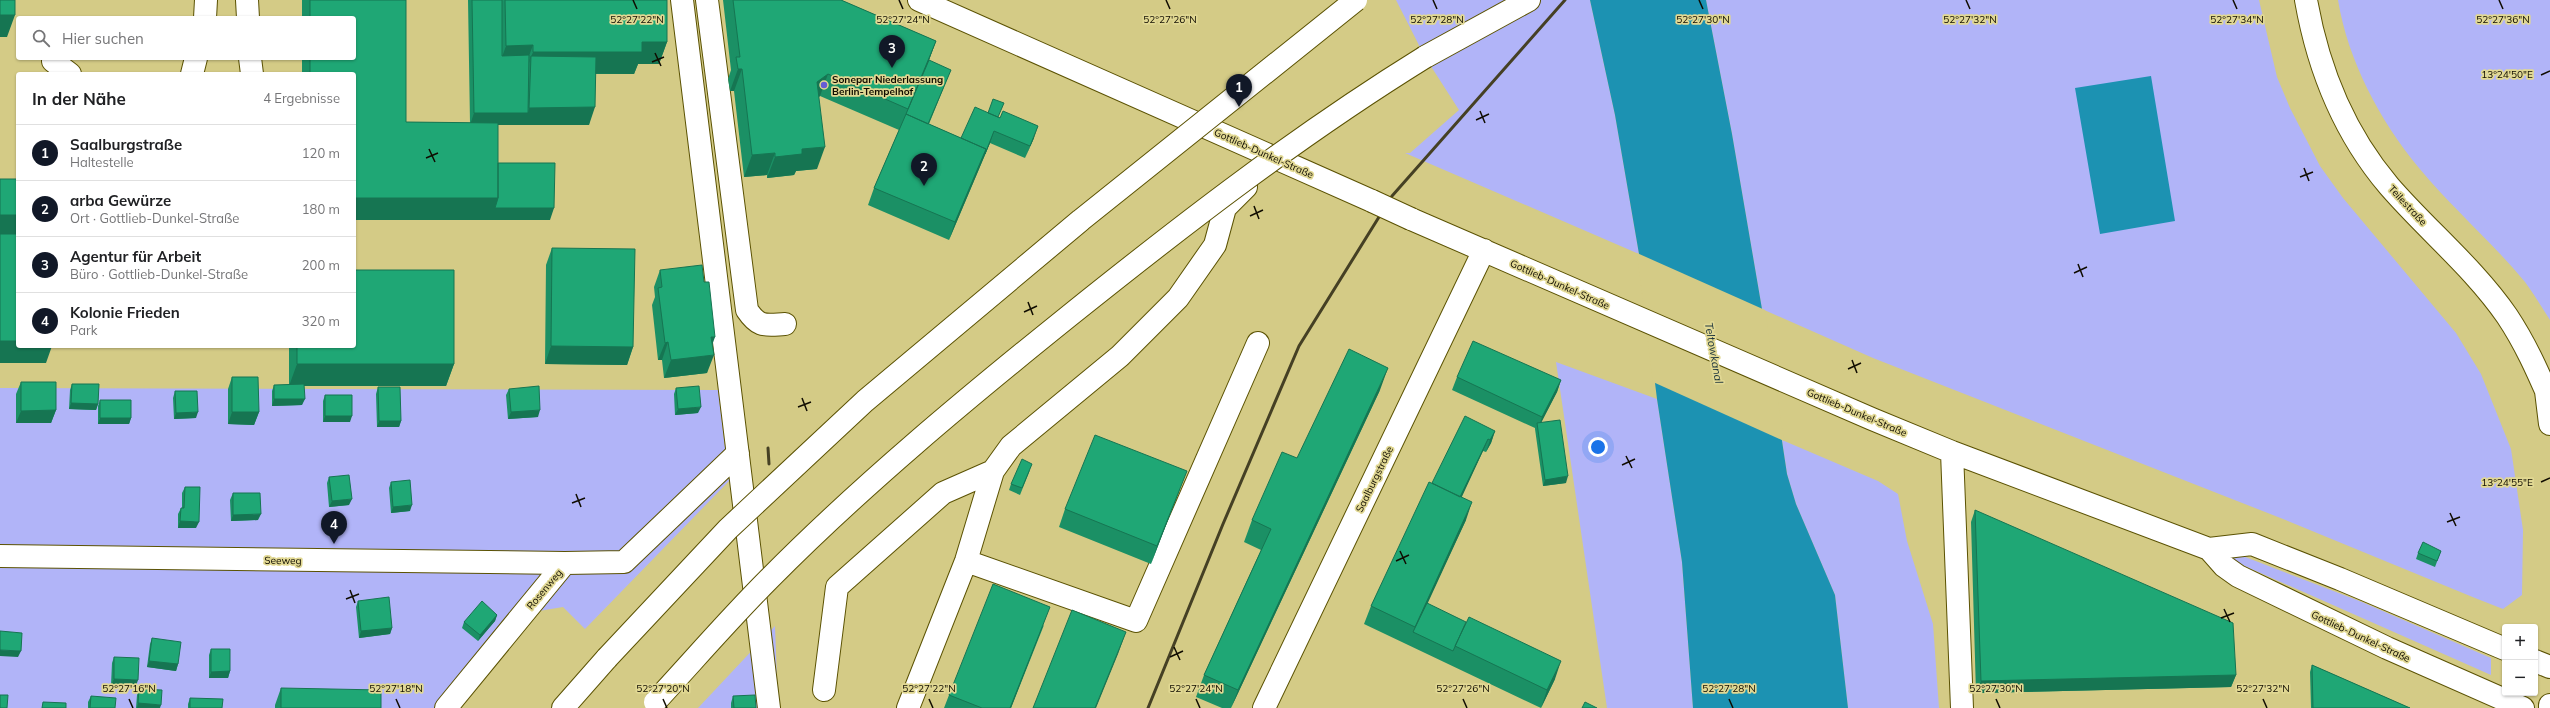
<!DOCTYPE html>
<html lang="de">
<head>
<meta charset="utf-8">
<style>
  :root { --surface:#fff; --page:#f2f2f2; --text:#202124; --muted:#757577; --line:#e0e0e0; --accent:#111827 }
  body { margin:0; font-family:Mulish,sans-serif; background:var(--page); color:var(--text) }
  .controls { position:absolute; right:12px; bottom:12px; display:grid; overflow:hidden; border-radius:4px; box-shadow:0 1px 3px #0004 }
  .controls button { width:36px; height:36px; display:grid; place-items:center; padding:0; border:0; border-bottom:1px solid var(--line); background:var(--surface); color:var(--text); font:20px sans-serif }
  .you { position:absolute; left:1598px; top:447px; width:14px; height:14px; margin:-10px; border:3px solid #fff; border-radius:50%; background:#1a73e8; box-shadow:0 0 0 6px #1a73e833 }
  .badge { display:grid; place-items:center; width:26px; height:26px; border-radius:50%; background:var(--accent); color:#fff; font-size:13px; font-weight:700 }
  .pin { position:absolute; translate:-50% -33px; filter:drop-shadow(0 1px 2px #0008) }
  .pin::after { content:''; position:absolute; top:21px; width:14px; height:12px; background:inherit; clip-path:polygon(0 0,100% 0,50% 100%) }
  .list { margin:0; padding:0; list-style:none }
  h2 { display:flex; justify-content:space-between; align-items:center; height:52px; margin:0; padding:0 16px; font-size:17px }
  h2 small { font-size:13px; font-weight:400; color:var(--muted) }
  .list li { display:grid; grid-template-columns:26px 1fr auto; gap:12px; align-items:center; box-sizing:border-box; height:56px; padding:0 16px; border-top:1px solid var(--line) }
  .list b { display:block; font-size:15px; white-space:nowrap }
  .list p { margin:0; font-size:13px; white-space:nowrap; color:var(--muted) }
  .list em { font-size:13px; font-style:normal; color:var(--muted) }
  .icon { flex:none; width:22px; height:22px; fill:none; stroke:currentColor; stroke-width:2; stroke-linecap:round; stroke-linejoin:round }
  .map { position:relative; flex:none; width:2550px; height:708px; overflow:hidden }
  .search { position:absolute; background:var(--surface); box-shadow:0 1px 3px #0004; left:16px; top:16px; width:340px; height:44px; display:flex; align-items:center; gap:10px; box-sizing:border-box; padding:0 14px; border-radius:4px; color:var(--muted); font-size:15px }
  .panel { position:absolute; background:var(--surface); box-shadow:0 1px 3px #0004; left:16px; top:72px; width:340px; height:276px; border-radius:4px }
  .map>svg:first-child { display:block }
  .green { fill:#b1b4f8 }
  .water { fill:#1c92b2 }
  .pier { fill:#d4cb86 }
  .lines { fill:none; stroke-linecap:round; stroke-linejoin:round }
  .minor-casing { stroke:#5b5203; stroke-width:24 }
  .highway-casing { stroke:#5b5203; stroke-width:24 }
  .minor { stroke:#fff; stroke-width:22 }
  .highway { stroke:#fff; stroke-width:22 }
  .rail { stroke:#454024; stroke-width:3 }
  .minor-bridge-casing { stroke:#5b5203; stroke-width:24; stroke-linecap:butt }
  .highway-bridge-casing { stroke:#5b5203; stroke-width:24; stroke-linecap:butt }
  .minor-bridge { stroke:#fff; stroke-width:22 }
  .highway-bridge { stroke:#fff; stroke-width:22 }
  .wall { fill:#1b9065 }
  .shaded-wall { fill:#167552 }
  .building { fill:#1fa775; stroke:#167552 }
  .ticks { fill:none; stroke:#100c00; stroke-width:1.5 }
  .poi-dot { fill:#655cd5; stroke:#e1d893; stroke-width:1.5 }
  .labels { text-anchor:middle; stroke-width:3.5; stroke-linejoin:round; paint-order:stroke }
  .poi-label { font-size:10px; font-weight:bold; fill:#100c00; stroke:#e1d893; text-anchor:start }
  .street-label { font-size:10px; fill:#100c00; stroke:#e1d893 }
  .water-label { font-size:11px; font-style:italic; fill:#1c343c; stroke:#e1d893 }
  .ticks-label { font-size:10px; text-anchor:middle; fill:#100c00; stroke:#e1d893; stroke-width:3.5; stroke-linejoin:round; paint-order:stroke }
</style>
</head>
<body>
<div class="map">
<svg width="2550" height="708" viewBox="0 0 2550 708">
  <rect width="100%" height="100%" fill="#d4cb86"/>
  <path class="green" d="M1396,0h194l25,115 24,139 -234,-101h5l49,-43 -34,-53z
    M1706,0h553l18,77 13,31 30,58 23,32 113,135 25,41 30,75 12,81 -1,65 -19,14 -28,-11 -192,-79 -410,-161 -111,-49 -30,-175z
    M2338,0h212v320c-8,-12 -16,-26 -25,-38 -33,-40 -73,-74 -106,-114 -39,-47 -71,-107 -81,-168z
    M1556,362l101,37 25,163 11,146h-86z
    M0,388l718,2 11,91 -144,148 -22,-22 -30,5 -77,96h-456z
    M1782,440l96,41 20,13 9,47 26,83 6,84h-91l-13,-113 -39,-91 -9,-30z
    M2235,553l127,49 129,56v17l-260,-115 -2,-6z
    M775,626l3,82h-80z"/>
  <path class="water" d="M1590,0h116l26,134 30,175 25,165 9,30 39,91 13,113h-155l-11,-146 -25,-163 -18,-145 -24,-139z
    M2151,76l24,145 -75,13 -25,-146z"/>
  <path class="pier" d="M1637,253l128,57 19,131 -131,-59z"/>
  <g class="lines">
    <defs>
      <path id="minor" d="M247,0l1,18
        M682,0l87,708
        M707,0l40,310c12,18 18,15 38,14
        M919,0l453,201
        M2306,0c12,68 38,133 83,186 38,44 85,82 118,130 18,27 30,54 43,84
        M205,18l1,-18
        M250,58l2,16
        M53,61l17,13
        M192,74l4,-16
        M1411,219l461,200 80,33 257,97 15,17 14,10 149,72 136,60
        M2546,391l4,33
        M1952,452l10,256
        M2209,549l43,-5 88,35 165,70
        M0,556l565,7
        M966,561l170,60 122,-278
        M2535,661l15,6
        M824,690l13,-103 106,-94 50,-22
        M446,708l119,-145 59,-1 114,-109
        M908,708l58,-147 27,-90 18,-25 109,-90 58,-58 37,-53 10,-37 21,-21
        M1264,708l220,-458
        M2550,708v-3"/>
      <path id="highway" d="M1425,57l104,-57
        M563,708l44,-50"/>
    </defs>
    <use href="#minor" class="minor-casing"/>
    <use href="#highway" class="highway-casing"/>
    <use href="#minor" class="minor"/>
    <use href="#highway" class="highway"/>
    <path class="rail" d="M768,448l1,16
      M1148,708l75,-184 76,-178 93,-150 173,-196"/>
    <defs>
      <path id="minor-bridge" d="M1372,201l39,18"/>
      <path id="highway-bridge" d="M607,658l121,-129 137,-128 216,-181 275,-220
        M655,702c38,-41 74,-83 114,-123 92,-93 198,-181 300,-263 116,-93 230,-181 356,-259"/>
    </defs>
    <use href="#minor-bridge" class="minor-bridge-casing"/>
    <use href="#highway-bridge" class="highway-bridge-casing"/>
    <use href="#minor-bridge" class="minor-bridge"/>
    <use href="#highway-bridge" class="highway-bridge"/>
  </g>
  <path class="wall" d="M302,0h104v122l64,1 -2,-123h199v42l-8,22h-21l-4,10h-39l-6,51h-91v38l52,57h-196v-146h-52v-16h52v-40h-52z
    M723,0h118l95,41 -7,19 17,22 -17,42 32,14 38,-21 35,21 -9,20 -35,-15 -41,97 -81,-35 6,-17 25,-58 -79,-34 -1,1 -2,72 -21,2 -2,4 -27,3v-3l-23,2 -10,-86h-4l-2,-12 3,-9z
    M552,248l81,99 -6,18 -82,-1 1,-99z
    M660,270l44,12 8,63 -5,28 -43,5 -2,-18h-4l-6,-55 3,-8 -1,-10z
    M289,346h65l100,18 -8,22h-142l-2,19 -30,1v-15l2,-6h15z
    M232,377l27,35 -5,13 -26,-1v-35z
    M1457,377l104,3 -4,12 -16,30 25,61 -23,3 -8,-57v-1l-83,-38z
    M21,382l35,28 -5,13h-35v-29z
    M72,384l26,20 -2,6 -27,-1 1,-19z
    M378,387l23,34 -2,6h-22l-1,-33z
    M676,388l22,25 -23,2 -1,-21z
    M509,389l29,28 -30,2 -2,-24z
    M1380,390l-149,318h-9l-26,-11 8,-22 57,-125 -17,-8 8,-22 45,-62z
    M175,391l21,27 -22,1 -1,-21z
    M325,395l25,27h-27v-21z
    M100,400l31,18 -2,6h-31v-18z
    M1495,431l-4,12 -5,9 -3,-1 -22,46 5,23 -39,83 128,76 -14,29 -177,-84 7,-18 61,-123z
    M1030,470l-10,25 -11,-5 2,-6z
    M329,477l20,28 -20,2 -2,-24z
    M391,482l19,29 -19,2 -2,-25z
    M185,487l11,41h-18v-14l3,-6h1v-15z
    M1180,489l-29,75 -92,-37 6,-18z
    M233,493l25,27 -27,1 -1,-21z
    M1975,510l261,165 -5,12 -255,6 -5,-171z
    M2441,551l-6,16 -19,-8 2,-6z
    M358,601l34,27 -2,6 -31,4 -3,-31z
    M497,615l-2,6 -17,20 -16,-13 2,-6z
    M1044,625l-33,83h-67l5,-13z
    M152,638l26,26 -2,7 -29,-4 3,-23z
    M211,649l19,22 -2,7h-19v-23z
    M114,657l22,29 -25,-1 1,-22z
    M2312,665l98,43h-99l-1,-36z
    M281,688l100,20h-106v-3z
    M139,689l21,19h-24l1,-13z
    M91,696l24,12h-27v-6z
    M733,696l23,12h-25v-5z
    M190,698l32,10h-34v-4z"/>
  <path class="shaded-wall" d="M0,15h15l-8,22h-7z
    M936,41l-8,22 -28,67 8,-21z
    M642,42h25l-8,22h-21l-4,10 -104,-1 1,-17 -6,17 8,-21z
    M533,45l-8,22 -27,1 8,-22z
    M738,69h4l-8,22h-4z
    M828,74l-8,22 -11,7 8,-21z
    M595,107l-6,18h-119l4,-12h54l1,-5z
    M1038,126l-4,12 -9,20 5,-12z
    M994,131l-4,12 -41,97 6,-18z
    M825,147l-8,22 -21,2 -2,4 -27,3 8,-21 27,-8z
    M775,153l-8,22 -23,2 8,-22z
    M354,198h144l56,10 -4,12h-196z
    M0,215h18v21h-18z
    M711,337h4l-6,17z
    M0,341h18v5h34l-6,17h-46z
    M668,342l-6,18h-4l7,-17z
    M551,346l82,1 -6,18 -82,-1z
    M714,355l-7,18 -43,5 7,-18z
    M297,364h157l-8,22h-157z
    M1388,368l-8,22 -149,318 7,-18z
    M1561,380l-4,12 -19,37 4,-12z
    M274,399h31l-3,6 -30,1z
    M71,403l27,1 -2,6 -27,-1z
    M701,407l-3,6 -23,2 3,-6z
    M56,410l-5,13h-35l5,-12z
    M540,410l-2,7 -30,2 3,-7z
    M198,412l-2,6 -22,1 2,-6z
    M232,412h27l-5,13 -26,-1z
    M325,416h27l-2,6h-27z
    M100,418h31l-2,6h-31z
    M379,421h22l-2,6h-22z
    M1495,431l-4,12 -5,9 4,-12z
    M1488,439l-5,12 -29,63 4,-13z
    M1187,471l-7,18 -29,75 6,-18z
    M1568,476l-2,7 -23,3 2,-6z
    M352,499l-3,6 -20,2 3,-6z
    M1472,502l-6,18 -52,113 -1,-1 2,-5z
    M412,505l-2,6 -19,2 2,-6z
    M261,514l-3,6 -27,1 2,-6z
    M180,521l19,1 -3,6h-18z
    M1050,607l-39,101h-1z
    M497,615l-2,6 -17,20 2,-6z
    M392,628l-2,6 -31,4 2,-7z
    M1126,632l-8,22 -22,54h-1z
    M0,650l21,1 -3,6 -18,-1z
    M149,661l29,3 -2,7 -29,-4z
    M1561,661l-6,18 -14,29 6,-18z
    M230,671l-2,7h-19l2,-6z
    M2236,675l-5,12 -255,6 5,-12z
    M114,679l24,1 -2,6 -25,-1z
    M138,703l23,2 -1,3h-23z"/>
  <path class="building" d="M0,0h15v15h-15z
    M310,0h96v122l92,1v75h-144v-124h-44v-16h44v-40h-44z
    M472,0h30v56l27,-1 -1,58h-54z
    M505,0h162v42h-25v10h-109v-7l-27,1z
    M733,0h108l95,41 -28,68 -80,-35 -11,8 8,65 -23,2v5l-27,3v-4l-23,2 -10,-86h-4l-2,-12h4z
    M531,56l65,1 -1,50 -66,1z
    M929,60l22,10 -23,54 -22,-10z
    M993,99l11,4 -6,14 -10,-4z
    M975,107l25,11 3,-7 35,15 -8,20 -36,-15 -9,23 1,-5 -25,-11z
    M906,114l80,35 -31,73 -81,-34z
    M498,163h57l-1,45h-59l3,-10z
    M0,179h18v36h-18z
    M0,234h18v107h-18z
    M552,248l83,1 -2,98 -82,-1z
    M702,265l2,17h5l6,55h-4l3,18 -43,5 -3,-18 -3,1 -7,-55 4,-1 -2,-17z
    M354,270h100v94h-157v-18h57z
    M1473,341l88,39 -19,37 -85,-40z
    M1349,349l39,19 -150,322 -34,-15 67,-146 -19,-9 30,-68 15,6z
    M232,377h26l1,35h-27z
    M21,382h35v28l-35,1z
    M72,384h27l-1,20 -27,-1z
    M304,384l1,15h-31v-14z
    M539,386l1,24 -29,2 -2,-23z
    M699,386l2,21 -23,2 -2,-21z
    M378,387h22l1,34h-22z
    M175,391h22l1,21 -22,1z
    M325,395h27v21h-27z
    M100,400h31v18h-31z
    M1465,416l30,15 -5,9 -2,-1 -28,58 -28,-14z
    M1560,420l8,56 -23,4 -8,-57z
    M1095,435l92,36 -30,75 -92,-37z
    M1022,459l10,5 -10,24 -11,-4z
    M349,475l3,24 -20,2 -3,-24z
    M410,480l2,25 -19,2 -2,-25z
    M1429,482l43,20 -57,125 -44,-21z
    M185,487h15l-1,35 -19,-1 1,-13h3z
    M233,493h27l1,21 -28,1z
    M1975,510l258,113 3,52 -255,6z
    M2423,542l18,9 -4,10 -19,-8z
    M993,584l57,23 -40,101h-28l-33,-13z
    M389,597l3,31 -31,3 -3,-30z
    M482,601l15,14 -17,20 -16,-13z
    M1427,603l39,19 -13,29 -40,-19z
    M1072,610l54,22 -31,76h-62z
    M1469,617l92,44 -14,29 -92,-44z
    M0,631l22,2 -1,18 -21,-1z
    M152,638l29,4 -3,22 -29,-3z
    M211,649h19v22l-19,1z
    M114,657l25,1 -1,22 -24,-1z
    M2312,665l98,43h-97z
    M281,688l100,2v18h-100z
    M139,689l23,1 -1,15 -23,-2z
    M0,695h8l-1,13h-7z
    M755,695l1,13h-22l-1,-12z
    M91,696l25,2 -1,10h-25z
    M190,698l33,1 -1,9h-32z
    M43,702l23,1v5h-24z
    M1585,702l12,6h-15z"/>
  <path class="ticks" d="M633,0l4,9M899,0l4,9M1166,0l4,9M1433,0l4,9M1699,0l4,9M1966,0l4,9M2233,0l4,9M2499,0l4,9M655,53l6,13M652,62l12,-5M2541,75l9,-4M1480,111l5,12M1476,120l13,-6M429,149l6,13M426,158l12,-5M2304,168l5,13M2300,177l13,-5M1254,206l5,13M1250,216l13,-6M2078,264l5,13M2074,273l13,-6M1028,302l5,13M1024,312l13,-6M1852,360l5,13M1848,369l13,-6M802,398l5,13M798,407l13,-5M1626,456l6,12M1622,465l13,-6M2541,482l9,-4M576,494l5,13M572,503l13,-5M2450,513l6,13M2447,522l13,-5M1400,551l6,13M1396,561l13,-6M350,590l5,13M346,599l13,-5M2224,609l6,13M2221,618l13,-5M1174,647l6,13M1170,657l13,-6M129,699l4,9M396,699l4,9M663,699l4,9M929,699l4,9M1196,699l4,9M1463,699l4,9M1729,699l4,9M1996,699l4,9M2263,699l4,9"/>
  <circle class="poi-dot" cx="824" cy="85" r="4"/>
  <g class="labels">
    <g class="poi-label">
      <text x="832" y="83">Sonepar Niederlassung<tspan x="832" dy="12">Berlin-Tempelhof</tspan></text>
    </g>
    <g class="street-label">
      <text transform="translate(1264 153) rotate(24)" y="4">Gottlieb-Dunkel-Straße</text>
      <text transform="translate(2408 205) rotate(47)" y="4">Teilestraße</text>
      <text transform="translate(1560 284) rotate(24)" y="4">Gottlieb-Dunkel-Straße</text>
      <text transform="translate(1857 412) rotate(23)" y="4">Gottlieb-Dunkel-Straße</text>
      <text transform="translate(1374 479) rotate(-64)" y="4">Saalburgstraße</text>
      <text transform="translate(283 560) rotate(1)" y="4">Seeweg</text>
      <text transform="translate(544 589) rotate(-50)" y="4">Rosenweg</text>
      <text transform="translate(2361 636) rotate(25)" y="4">Gottlieb-Dunkel-Straße</text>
    </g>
    <g class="water-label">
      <text transform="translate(1714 353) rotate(80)" y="4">Teltowkanal</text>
    </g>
  </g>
  <g class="ticks-label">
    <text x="637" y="23">52°27'22"N</text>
    <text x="903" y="23">52°27'24"N</text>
    <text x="1170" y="23">52°27'26"N</text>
    <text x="1437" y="23">52°27'28"N</text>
    <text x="1970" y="23">52°27'32"N</text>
    <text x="2237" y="23">52°27'34"N</text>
    <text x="2503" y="23">52°27'36"N</text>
    <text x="1703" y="23">52°27'30"N</text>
    <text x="2507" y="78">13°24'50"E</text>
    <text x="2507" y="486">13°24'55"E</text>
    <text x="129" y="692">52°27'16"N</text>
    <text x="396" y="692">52°27'18"N</text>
    <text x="663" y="692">52°27'20"N</text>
    <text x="929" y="692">52°27'22"N</text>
    <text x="1196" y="692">52°27'24"N</text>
    <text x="1463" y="692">52°27'26"N</text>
    <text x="1729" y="692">52°27'28"N</text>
    <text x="1996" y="692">52°27'30"N</text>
    <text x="2263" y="692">52°27'32"N</text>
  </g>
</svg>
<div class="controls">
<button>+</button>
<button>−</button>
</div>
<div class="you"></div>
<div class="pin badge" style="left:1239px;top:107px">1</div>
<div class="pin badge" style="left:924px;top:186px">2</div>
<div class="pin badge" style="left:892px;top:68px">3</div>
<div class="pin badge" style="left:334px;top:544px">4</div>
<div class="search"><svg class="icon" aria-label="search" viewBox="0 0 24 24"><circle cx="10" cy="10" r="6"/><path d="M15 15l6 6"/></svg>Hier suchen</div>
<section class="panel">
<h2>In der Nähe<small>4 Ergebnisse</small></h2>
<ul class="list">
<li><span class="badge">1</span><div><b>Saalburgstraße</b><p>Haltestelle</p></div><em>120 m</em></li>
<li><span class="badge">2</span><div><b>arba Gewürze</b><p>Ort · Gottlieb-Dunkel-Straße</p></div><em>180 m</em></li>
<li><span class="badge">3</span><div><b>Agentur für Arbeit</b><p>Büro · Gottlieb-Dunkel-Straße</p></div><em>200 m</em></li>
<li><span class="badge">4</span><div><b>Kolonie Frieden</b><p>Park</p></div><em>320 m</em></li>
</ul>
</section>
</div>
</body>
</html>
